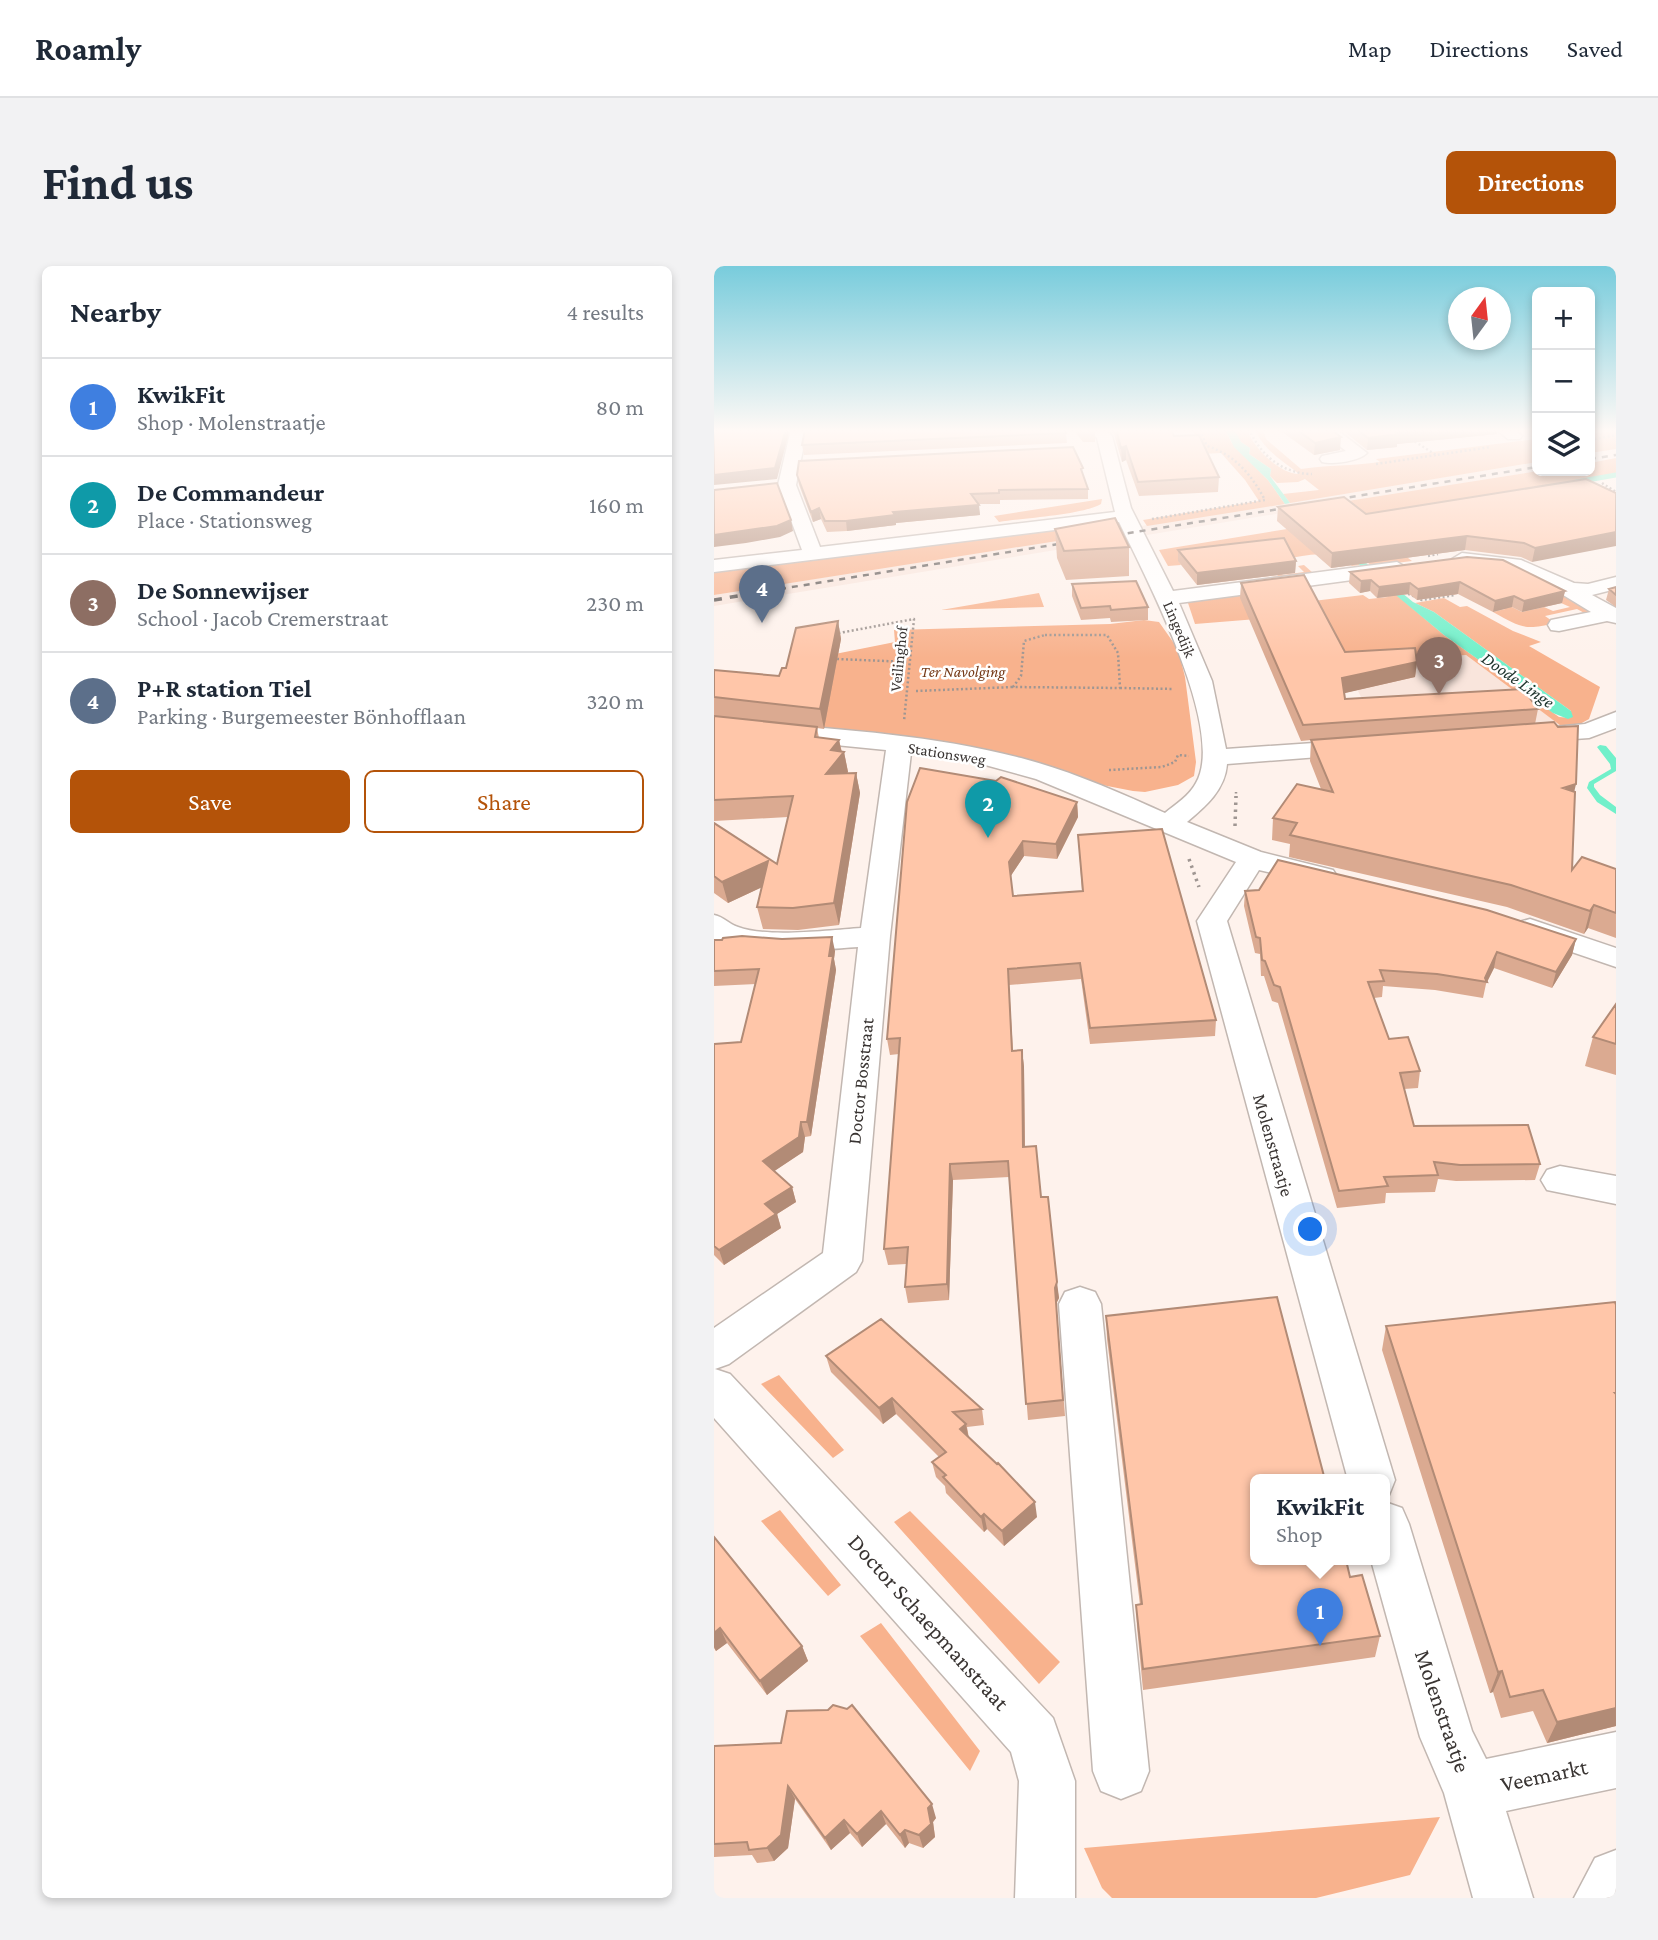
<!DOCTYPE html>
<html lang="en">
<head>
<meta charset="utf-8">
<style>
  :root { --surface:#fff; --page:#f2f2f3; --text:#1f2937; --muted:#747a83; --line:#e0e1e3; --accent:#b45309 }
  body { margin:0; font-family:"Crimson Pro",serif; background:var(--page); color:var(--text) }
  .controls { position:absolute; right:21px; top:21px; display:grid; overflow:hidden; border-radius:10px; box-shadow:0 4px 10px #0003 }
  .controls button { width:63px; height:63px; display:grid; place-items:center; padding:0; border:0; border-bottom:2px solid var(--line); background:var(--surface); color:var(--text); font:35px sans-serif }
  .compass { position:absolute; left:734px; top:21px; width:63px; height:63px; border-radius:50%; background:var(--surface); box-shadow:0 4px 10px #0003; rotate:15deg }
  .you { position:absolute; left:597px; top:964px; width:24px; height:24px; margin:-18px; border:5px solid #fff; border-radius:50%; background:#1a73e8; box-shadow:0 0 0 10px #1a73e833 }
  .badge { display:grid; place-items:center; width:46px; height:46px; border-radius:50%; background:var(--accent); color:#fff; font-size:23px; font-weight:700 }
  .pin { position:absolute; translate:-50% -58px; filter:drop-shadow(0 2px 4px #0008) }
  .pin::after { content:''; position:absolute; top:37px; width:24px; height:21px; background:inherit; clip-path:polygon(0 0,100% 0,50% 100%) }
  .popup { position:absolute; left:536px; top:1208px; width:140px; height:91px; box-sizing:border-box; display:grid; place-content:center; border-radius:10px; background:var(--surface); filter:drop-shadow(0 2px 5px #0005); font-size:23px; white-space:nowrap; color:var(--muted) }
  .popup b { font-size:26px; color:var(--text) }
  .popup::after { content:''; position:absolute; left:50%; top:100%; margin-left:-14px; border:14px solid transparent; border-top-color:var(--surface) }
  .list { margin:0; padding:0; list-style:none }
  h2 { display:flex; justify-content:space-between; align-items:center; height:91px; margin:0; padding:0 28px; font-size:30px }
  h2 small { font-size:23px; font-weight:400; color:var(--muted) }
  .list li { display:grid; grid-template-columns:46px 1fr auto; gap:21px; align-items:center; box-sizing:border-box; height:98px; padding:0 28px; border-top:2px solid var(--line) }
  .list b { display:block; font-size:26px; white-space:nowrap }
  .list p { margin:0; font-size:23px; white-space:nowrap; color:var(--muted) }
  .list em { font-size:23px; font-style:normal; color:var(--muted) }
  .actions { display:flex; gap:14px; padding:21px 28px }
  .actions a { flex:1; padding:16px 0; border:2px solid var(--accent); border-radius:10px; text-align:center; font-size:24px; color:var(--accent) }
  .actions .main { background:var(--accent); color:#fff }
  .icon { flex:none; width:38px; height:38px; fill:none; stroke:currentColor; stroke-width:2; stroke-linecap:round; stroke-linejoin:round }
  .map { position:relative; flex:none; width:902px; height:1632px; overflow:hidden; border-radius:10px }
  header { display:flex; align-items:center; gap:42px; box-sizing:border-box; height:98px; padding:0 35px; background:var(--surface); border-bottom:2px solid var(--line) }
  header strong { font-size:33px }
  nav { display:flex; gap:38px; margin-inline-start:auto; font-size:24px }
  .intro { display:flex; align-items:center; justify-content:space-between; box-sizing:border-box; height:168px; padding:0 42px }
  h1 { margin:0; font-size:49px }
  .button { padding:18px 32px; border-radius:10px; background:var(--accent); color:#fff; font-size:24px; font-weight:700 }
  main { display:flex; gap:42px; padding:0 42px }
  aside { flex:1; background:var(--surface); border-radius:10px; box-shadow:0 4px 10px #0003 }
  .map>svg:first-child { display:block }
  .built { fill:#f9e5dc }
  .green { fill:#f8b28d }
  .water { fill:#71f0ca }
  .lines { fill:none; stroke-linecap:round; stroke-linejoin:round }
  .stream { stroke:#71f0ca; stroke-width:5 }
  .minor-casing { stroke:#c2b7b1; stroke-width:3 }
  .path-far1 { stroke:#9f9692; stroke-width:2.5; stroke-dasharray:2 2.5; stroke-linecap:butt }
  .path { stroke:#9f9692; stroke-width:3.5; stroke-dasharray:2.5 4.5; stroke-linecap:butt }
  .minor { fill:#fff; fill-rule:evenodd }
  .rail-far1 { stroke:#5e5855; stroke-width:2.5; stroke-dasharray:6 6; stroke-linecap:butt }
  .rail { stroke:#5e5855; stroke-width:3.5; stroke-dasharray:8 8; stroke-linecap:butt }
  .wall { fill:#dbaa91 }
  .shaded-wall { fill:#b28b76 }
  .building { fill:#ffc6a9; stroke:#b28b76; stroke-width:2 }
  .labels { text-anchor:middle; stroke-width:5; stroke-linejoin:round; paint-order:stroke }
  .far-street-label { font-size:16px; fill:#393432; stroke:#fff }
  .far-park-label { font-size:16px; font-style:italic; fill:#753a18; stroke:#fff }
  .far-water-label { font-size:18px; font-style:italic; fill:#1d332c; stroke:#fff }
  .street-label { font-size:19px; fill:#393432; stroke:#fff }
  .near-street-label { font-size:23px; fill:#393432; stroke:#fff }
</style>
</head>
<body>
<header>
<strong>Roamly</strong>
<nav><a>Map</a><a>Directions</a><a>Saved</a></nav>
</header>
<div class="intro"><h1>Find us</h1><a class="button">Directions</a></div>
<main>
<aside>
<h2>Nearby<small>4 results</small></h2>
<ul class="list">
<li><span class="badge" style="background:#3f7fe0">1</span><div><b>KwikFit</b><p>Shop · Molenstraatje</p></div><em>80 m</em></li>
<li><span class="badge" style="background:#0f9aa8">2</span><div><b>De Commandeur</b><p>Place · Stationsweg</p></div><em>160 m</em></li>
<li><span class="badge" style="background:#8d6e63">3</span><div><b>De Sonnewijser</b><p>School · Jacob Cremerstraat</p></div><em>230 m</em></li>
<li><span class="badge" style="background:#5c6f8a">4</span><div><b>P+R station Tiel</b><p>Parking · Burgemeester Bönhofflaan</p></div><em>320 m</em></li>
</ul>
<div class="actions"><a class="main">Save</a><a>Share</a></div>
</aside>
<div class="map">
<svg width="902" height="1632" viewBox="0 0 902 1632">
  <rect width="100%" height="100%" fill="#fef2ec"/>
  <path class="built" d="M823,196l1,9 -824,135v-11z
    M752,389l95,71 -179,13 -38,-76z"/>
  <path class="green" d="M478,163h33l6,13 37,38 17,24 -138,22 -4,-6 116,-19 -14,-21 -24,-27 -19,1z
    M520,163h13c6,19 33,45 52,45 -16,-13 -36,-24 -44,-45h8l3,10 35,30c27,-4 51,-3 79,-7l-4,-3 161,-20v23l-247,41 -7,-9 36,-4 -14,-11 -7,3 -21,1 -7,-7 1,-7 -22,-15 1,-6 -9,-6z
    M902,165v18l-26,4v-19z
    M902,192v16l-78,13 -169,41 43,33 -40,5 -75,-57 241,-38h52v-8z
    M388,233l-1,5c-19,11 -78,14 -102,18l-5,-6z
    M378,256l22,10 -400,63v-25z
    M598,259l48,40 -8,1c-21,-18 -43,-11 -68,-7l-7,11 6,5 21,-3 -6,-6 6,-1 9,8 -45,6 -2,-1 12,-2 -9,-9 -72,-9 -19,2 3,5 -13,1 -9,-16z
    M659,309l71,60 115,82 12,1v-7l-137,-99 -19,-9 29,-5 16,9 7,-1 46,25 28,11 -12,4 71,41 -11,32 -9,5 -19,2 -95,-71 -120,8 -33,-62 50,-6 6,4 19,-2z
    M742,313l66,33 22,-5 9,4 17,-4 -9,-4 -16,-17 50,25 -7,4 -11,-6 -32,7 10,7c-31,8 -35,4 -62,-11l12,-3 -26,-18 -36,5z
    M325,327l5,14 -103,3z
    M529,327l14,26 -62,5 -8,-24z
    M430,354l15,2 19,27 7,28 11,85 -2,14 -16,9 -33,7 -12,-1 -31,-6 -111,-35 -169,-23 13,-73 60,-12 -1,-12 216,-6z
    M65,1109l65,75 -11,8 -72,-74z
    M66,1244l61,75 -13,11 -67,-75z
    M196,1245l150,151 -21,22 -145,-162z
    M167,1357l99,128 -10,20 -110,-135z
    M726,1551l-30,58 -94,23h-204l-10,-10 -18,-40z"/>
  <path class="water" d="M511,163h9l7,13 9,6 -1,6 22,15 -1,7 20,27 -5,1 -17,-24 -34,-33z
    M631,287h9l59,49 21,10 137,99 2,6 -5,2 -15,-6 -109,-78z
    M886,479l6,1 10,12v13l-22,13v3l6,8 16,12v7l-19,-12 -10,-14 2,-6 22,-13 -1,-5 -13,-17z"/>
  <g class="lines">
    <path class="stream" d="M862,216l40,-7"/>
    <defs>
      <path id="minor" d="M77,163h16l-11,56 24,62 295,-35 -18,-74 -9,-9h17l7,7 19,72 42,83 224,-29 10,6 -10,6 -218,29 33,78 14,68 132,-9 9,2 3,5 -3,5 -9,2 -131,10c-2,26 -21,42 -40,58l74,30 72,18 4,6 -4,6 -10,3 -64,-15 -32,51 168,559 -6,15 -4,1v-16h-37l-151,-559 39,-59 -200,-83 -58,-16 -67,-10 -21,183 -28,325 -6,11 -127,92 -14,5 15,5 323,344 22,63v117h-60l4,-117 -8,-29 -297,-334v-90l109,-75 35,-306c-45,3 -101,10 -144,-8v-24c10,2 15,9 24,12 28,11 92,3 123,1l25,-178 -172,-17v-14c102,9 207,13 307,39 50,13 97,34 144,55 11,-9 25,-18 31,-30 31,-53 -52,-209 -77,-261l-405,50v-12l88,-10 -24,-65z
        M604,163h18l31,24c-8,8 -33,12 -45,9l-2,-3 2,-3 24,-5z
        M781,163h19l8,7 -2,3h-12z
        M748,287l59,7 53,23 14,1 28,-7v12l-24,6 24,13v15l-9,-2 -48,10 -8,-1 -3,-5 3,-5 40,-8 -36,-22 -45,-21 -55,-6 -3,-4z
        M902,446v16l-27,10 -57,4 -9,-2 -3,-5 3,-5 62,-6z
        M816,653l86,29v19l-97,-33 -4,-6 4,-6z
        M846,900l56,10v28l-69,-14 -6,-10 6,-10z
        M366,1021l15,5 6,12 48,467 -8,20 -20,8 -20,-8 -8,-20 -34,-467 6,-12z
        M671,1236l17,6 7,16 63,207 14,28 130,-27v56l-110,23 27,87h-60l-29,-105 -24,-56 -49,-177h14z
        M902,1584v48h-42l21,-40z"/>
    </defs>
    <use href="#minor" class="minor-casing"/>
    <path class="path-far1" d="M535,163c11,26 34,45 63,45
      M697,173l25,16 55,-8
      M876,174l26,-5
      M662,198l60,-9
      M888,217l14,9
      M438,253l113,-19c-14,-26 -30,-45 -58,-54l-8,-17
      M714,290l10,-2
      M690,326l18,8 33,-5
      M120,368l80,-15 -10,102
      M331,369h62l11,18 2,35 -107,-1 8,-11 3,-35z
      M123,393l72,3
      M406,422l54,1
      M202,425l97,-4
      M395,504l53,-3 13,-5 3,-7 11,1
      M522,532v-6"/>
    <path class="path" d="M521,560l1,-30
      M475,593l10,28"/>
    <use href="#minor" class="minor"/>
    <path class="rail-far1" d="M876,193l26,-4
      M612,235l211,-34
      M390,271l194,-31
      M66,323l297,-48"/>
    <path class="rail" d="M0,334l77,-13"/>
  </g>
  <path class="wall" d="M359,163h22v13h-12z
    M394,163h63l3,7 45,41 -1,15 -79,4 -13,-36 -4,2 -8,-28z
    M564,163h52l10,21 -26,5z
    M627,163h156v5l-100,10v3l-30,3z
    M352,167l1,10 -263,12 -2,-10z
    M83,209h286l5,14v10l-88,1v4h-22l2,11 -84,8v2l-49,6 -20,1 -6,-13 -8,3 -14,-37z
    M872,213l-54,83 -11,-5 -56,-7 -134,18 -54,-47 1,-14 88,7z
    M341,263l74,18v29l-63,4 -9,-22z
    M464,284l118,11 -1,12 -98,12 -19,-24z
    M636,306l215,19 -3,12 -40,9 -10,-5 -19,5 -35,-18 -41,6 -8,-6 -32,4 -7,-7 -10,2 -11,-10z
    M527,317l104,69 72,10 -2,15 -71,16 1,6 193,10 -3,15 39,67 -2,79 44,-1v69l-28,-10 -4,6 -77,-27 -218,-50 1,-13 -18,-4 1,-22 48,-29 -11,-28 1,-21 -10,1 -61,-143z
    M358,318l76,23v13l-37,2 -1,-4 -29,2 -9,-24z
    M902,321v20l-10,-7 3,-11z
    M124,355l3,18 -17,90 -7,-1 2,10 20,2 3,12h2l4,20 -1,1h9l4,20 -21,132 -41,5 -35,-1 -6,-22 5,-20 -34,16 -14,-10v-70l63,41 11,-47 -74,4v-151l65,6 7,-8z
    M193,536h170l1,15 -21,42 -33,-3 -14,21 3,19 69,-5 -4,-56 138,185 -1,16 -125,8 -9,-65 -72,6 4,66 9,-1 2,17 1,80 16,50 18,101 -3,6 9,112 -37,4 -19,-243 -56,3 -4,120 -41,3 -3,-16 1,-23 -18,1 -4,-16 15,-195 -9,1 -3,-16z
    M531,625l331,48 -4,16 -20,33 -58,-20 -8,16 -3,14 -48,-8 -52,-4 -1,11 -8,1 15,41 31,32 -2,17 -14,1 10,37 126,38 -5,16 -79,1 -18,-2 -3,13 -49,1 -1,10 -48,5 -59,-205 -6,-2 -8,-25h-3l-1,-22 -5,-1 -11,-47z
    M0,674l121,11 -1,8 2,11 -25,166 -6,1 -2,15 -29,19 18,16 4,15 -19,12 4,14 -57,37 -10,-10v-211l27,-2 15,-58 -42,2z
    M902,738v71l-31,-9 8,-29z
    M902,1039v421l-69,17 -14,-32 -32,7 -8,-26 -3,1 -108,-343 4,-24z
    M392,1050l244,261 30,59 -5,21 -232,33 -6,-63 -1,-22h4l-33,-266z
    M112,1090l156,53 2,16 -17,2 2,11 68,79 -33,29 -17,-17 -3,3 -38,-39 -1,-7 -9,-9 -4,-15 7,-5 -43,-43 -13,10 -52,-52z
    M0,1271l88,109 6,15 -41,34 -40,-52 -11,8 -2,-3z
    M0,1480l222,72 -3,4 2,15 -12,11 -14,-5 -4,5 -19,-24 -24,23 -12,-14 -19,17 -36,-51 -7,49 -14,13 -17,2 -5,-8 -38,2z"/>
  <path class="shaded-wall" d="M72,163h4l-13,50 -63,6v-10z
    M709,163h74v5l-100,10v3l-30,3 1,-12 27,-6z
    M807,163h12l-12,2z
    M627,171l-1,13 -26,5 1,-12z
    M412,180v14l-4,2 -1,-14z
    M265,239l1,10 -84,8v2l-49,6 -1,-10 47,-9z
    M105,242l2,11 -8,3 -2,-10z
    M77,254l2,11 -13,6 -34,6 -32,4v-12z
    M902,266v14l-84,16 3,-14z
    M753,270l-2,14 -134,18 1,-15z
    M582,295l-1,12 -98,12v-12z
    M657,314l-1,11 -10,2 1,-12z
    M746,316l-2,12 -41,6 1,-11z
    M696,317l-1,11 -32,4 2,-11z
    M851,325l-3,12 -40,9 2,-11z
    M800,330l-2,11 -19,5 2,-11z
    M124,355l3,18 -17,90 -4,-20z
    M703,396l-2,15 -74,17 1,-16z
    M125,474l3,14 2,-2 4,20 -18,23 -4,-21 5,-24z
    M142,507l4,20 -21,132 -5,-22z
    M862,518l-5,22 -8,-18z
    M363,536l1,15 -21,42 -1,-15z
    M309,575l1,15 -14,21 -1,-15z
    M54,595l5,21 -45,21 -6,-21z
    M880,639l-6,23 -4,6 6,-23z
    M118,671l3,14 -1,8 2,11 -25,166 -4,-14z
    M862,673l-4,16 -20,33 4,-16z
    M783,686l-3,16 -8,16 1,-2 -2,-4z
    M308,784l2,17 1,97 -2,-17z
    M87,856l4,15 -2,15 -36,24 -4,-15z
    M236,898l3,16 -4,120 -2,-16z
    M78,921l4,15 -19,12 4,14 -57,37 -5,-15 46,-46z
    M343,1016l2,16 -3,6 9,112 -10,-128z
    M178,1132l4,16 -13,10 -4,-16z
    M252,1158l3,16 -9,-11z
    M321,1236l2,15 -33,29 -2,-15z
    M270,1248l3,15 -3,3 -3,-15z
    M6,1362l7,15 -11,8 -2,-4v-14z
    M88,1380l6,15 -41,34 -7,-14z
    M788,1405l-9,21 -3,1 8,-21z
    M902,1442v18l-69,17 10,-21z
    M74,1520l7,13 -7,49 -14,13 -7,-13z
    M218,1538l4,14 -3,4 2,15 -12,11 -4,-13 9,-27z
    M167,1545l5,13 -24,23 -5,-13z
    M130,1554l6,13 -19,17 -6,-12z
    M191,1564l4,13 -4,5 -5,-13z"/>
  <path class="building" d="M0,163h72l-11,39 -61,7z
    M91,163h260l1,4 -264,12z
    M402,163h55l3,7 25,-1 20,42 -81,5 -12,-36 -5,2z
    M582,163h34l11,8 -26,6z
    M643,163h66l-28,3 4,2 -31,4z
    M359,181l10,21 -2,1 7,20 -89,1v3l-28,1 8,11 -86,7 2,3 -49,6h-21l-6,-13 -8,4 -14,-37 2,-14z
    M872,213l30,14v39l-81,16 -11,-5 -57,-7 -135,17 -54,-46 66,-10 22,17z
    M63,217l14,37 -14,6 -63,9v-45z
    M401,252l14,29 -65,4 -9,-22z
    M570,272l12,23 -99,12 -19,-23z
    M753,291l36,3 62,31 -41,10 -10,-5 -19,5 -35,-19 -42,7 -8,-6 -31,4 -8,-7 -10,1 -11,-9z
    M590,309l41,77 70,-4 2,14 -75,16 3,21 178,-10 15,20 -235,16 -62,-142z
    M422,315l12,26 -37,3 -1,-4 -29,2 -9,-24z
    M902,321v8l-7,-6z
    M124,355l-18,88 -106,-12v-27l65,6 3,-8h4l10,-40z
    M0,450l103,11 -2,10 24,3 -8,10 13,2 -18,22 30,-1 -22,130 -41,5 -36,-1 11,-46 -46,21 -8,-6v-53l63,41 16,-68 -79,4z
    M840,456l4,5 20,-1 -2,58 -13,4 12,4 -3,78 10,-13 34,12v44l-22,-8 -4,6 -79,-26 -221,-50 7,-12 -24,-5 24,-34 36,8 -22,-52z
    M206,502l76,13 5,-4 76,25 -21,42 -33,-3 -14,21 4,34 70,-5 -5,-56 84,-6 54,191 -126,8 -10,-65 -72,6 4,82 10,-1 1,97 13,-1 5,51h7l9,85 -2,6 8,112 -37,4 -18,-243 -58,3 -3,120 -42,3 3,-40 -24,2 16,-211 -13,1 20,-237z
    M564,594l209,50 89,29 -20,33 -59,-20 -12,26 2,4 -50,-8 -57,-4 4,11 -16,1 21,57 19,-2 12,34 -20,2 14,53 114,-1 12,39 -80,1 -26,-3 4,13 -54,2 4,9 -49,5 -59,-204 -6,-2 -9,-24 -3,-1 -2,-22 -4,-1 -11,-46 14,-1z
    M28,670l40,3 50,-2 -3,19h4l-26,166h-6l-2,15 -36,24 29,26 -27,17 11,10 -57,36 -5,-4v-202l27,-2 18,-73 -45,2v-31h8l1,-2z
    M902,738v40l-23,-7z
    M563,1031l48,183h-70v80h91l4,17 12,-2 18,61 -237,33 -7,-64 6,-1 -36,-288z
    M901,1036l1,3v88h-1l1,1v314l-59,14 -14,-32 -33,7 -8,-26 -4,1 -112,-346z
    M167,1053l101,90 -29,3 13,12 -6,5 37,35 1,-1 37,39 -33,29 -18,-17 -3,3 -38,-40 3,-2 -14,-13 14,-10 -54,-54 -13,10 -53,-52z
    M0,1271l88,109 -42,35 -40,-53 -6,5z
    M119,1439l14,4 5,-4 80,99 -4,4 3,16 -12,11 -14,-5 -5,5 -19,-24 -24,23 -13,-14 -19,18 -37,-52 -7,49 -14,13 -18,2 -2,-8 -33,2v-98l67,-3 6,-32 41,-1z"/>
  <linearGradient id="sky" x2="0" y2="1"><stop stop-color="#78ccdc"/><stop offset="0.42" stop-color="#fff9f6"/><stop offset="1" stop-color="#fff9f6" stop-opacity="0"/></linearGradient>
  <rect width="902" height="392" fill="url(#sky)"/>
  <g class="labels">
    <g class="far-street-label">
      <text transform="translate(466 363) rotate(67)" y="6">Lingedijk</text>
      <text transform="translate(184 393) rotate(-84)" y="6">Veilinghof</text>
      <text transform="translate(233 487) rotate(9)" y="6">Stationsweg</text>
    </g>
    <g class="far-park-label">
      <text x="249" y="411">Ter Navolging</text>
    </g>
    <g class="far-water-label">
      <text transform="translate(804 414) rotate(35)" y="6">Doode Linge</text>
    </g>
    <g class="street-label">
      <text transform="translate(146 815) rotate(-84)" y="7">Doctor Bosstraat</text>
      <text transform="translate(560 879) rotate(74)" y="7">Molenstraatje</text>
    </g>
    <g class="near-street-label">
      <text transform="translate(215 1356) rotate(48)" y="8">Doctor Schaepmanstraat</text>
      <text transform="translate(729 1445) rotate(71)" y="8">Molenstraatje</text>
      <text transform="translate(830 1509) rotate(-12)" y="8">Veemarkt</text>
    </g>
  </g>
</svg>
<div class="controls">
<button>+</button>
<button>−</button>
<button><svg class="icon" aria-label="layers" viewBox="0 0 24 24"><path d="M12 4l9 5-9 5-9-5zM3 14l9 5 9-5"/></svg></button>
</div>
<svg class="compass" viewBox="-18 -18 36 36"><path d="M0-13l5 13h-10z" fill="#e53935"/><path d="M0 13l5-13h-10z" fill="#747a83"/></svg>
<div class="you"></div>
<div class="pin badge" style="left:606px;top:1380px;background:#3f7fe0">1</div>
<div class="popup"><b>KwikFit</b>Shop</div>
<div class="pin badge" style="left:274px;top:572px;background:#0f9aa8">2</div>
<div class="pin badge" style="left:725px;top:429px;background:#8d6e63">3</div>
<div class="pin badge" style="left:48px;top:357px;background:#5c6f8a">4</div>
</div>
</main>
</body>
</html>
